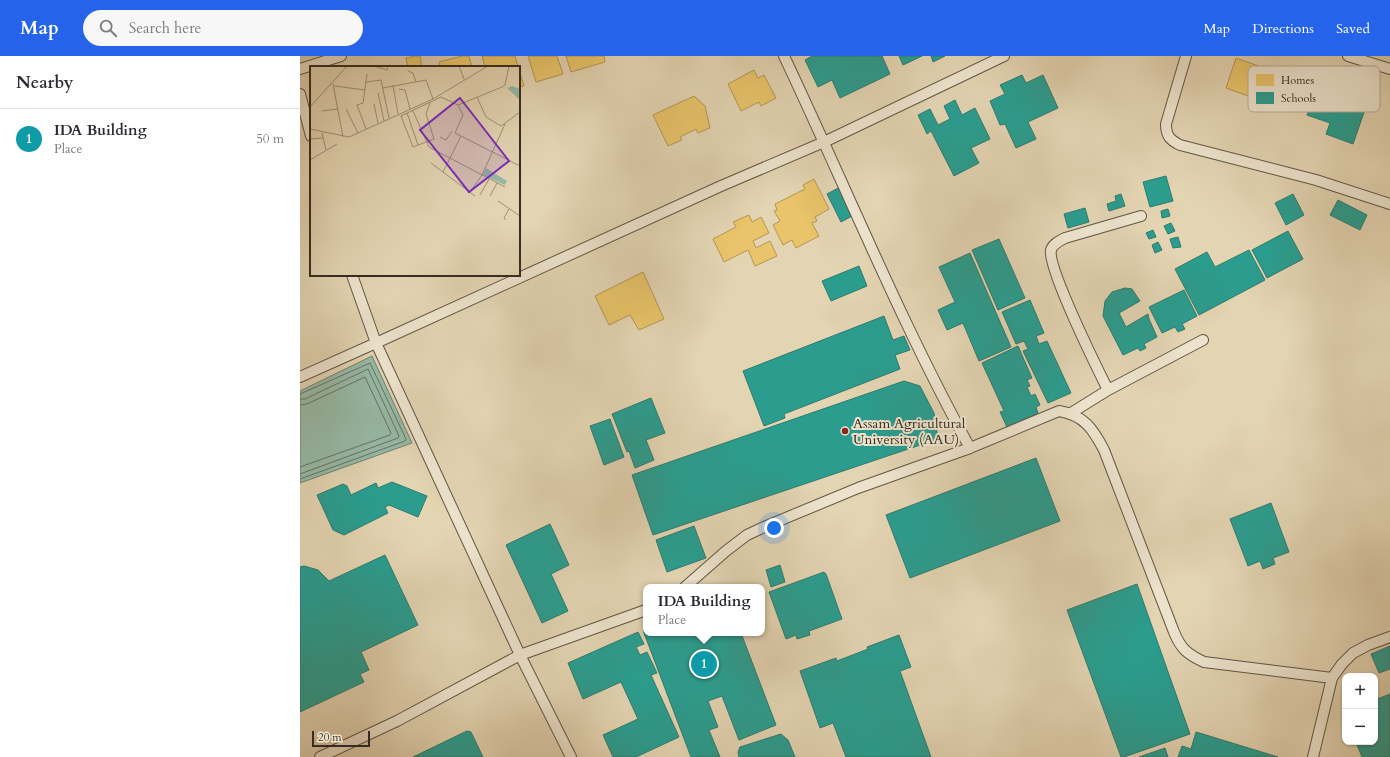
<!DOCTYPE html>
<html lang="en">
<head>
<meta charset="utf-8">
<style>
  :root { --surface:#fff; --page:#f7f7f7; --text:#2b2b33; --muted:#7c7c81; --line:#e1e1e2; --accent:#2563eb }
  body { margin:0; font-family:Cardo,serif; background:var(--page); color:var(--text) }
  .controls { position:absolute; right:12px; bottom:12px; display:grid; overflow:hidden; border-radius:8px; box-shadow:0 1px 3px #0004 }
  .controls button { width:36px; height:36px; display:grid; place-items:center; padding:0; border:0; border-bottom:1px solid var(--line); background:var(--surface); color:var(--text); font:20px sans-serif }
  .scale { position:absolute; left:12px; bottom:10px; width:58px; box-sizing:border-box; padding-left:4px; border:2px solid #362c21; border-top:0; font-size:11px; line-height:14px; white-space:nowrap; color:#362c21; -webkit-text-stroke:3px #ede3cd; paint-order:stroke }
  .you { position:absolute; left:474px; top:472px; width:14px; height:14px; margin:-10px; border:3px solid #fff; border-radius:50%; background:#1a73e8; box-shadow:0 0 0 6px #1a73e833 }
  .badge { display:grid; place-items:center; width:26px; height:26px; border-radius:50%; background:var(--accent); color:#fff; font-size:13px; font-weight:700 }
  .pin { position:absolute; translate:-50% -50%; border:2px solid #fff; box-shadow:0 1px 4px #0006 }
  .popup { position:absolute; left:343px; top:528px; width:122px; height:52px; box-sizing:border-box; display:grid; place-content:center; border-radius:8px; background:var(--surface); filter:drop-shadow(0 1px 3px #0005); font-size:13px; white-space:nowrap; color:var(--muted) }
  .popup b { font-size:15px; color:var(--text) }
  .popup::after { content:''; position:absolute; left:50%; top:100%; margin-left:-8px; border:8px solid transparent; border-top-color:var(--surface) }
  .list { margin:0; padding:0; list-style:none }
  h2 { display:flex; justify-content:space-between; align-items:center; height:52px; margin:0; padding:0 16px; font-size:17px }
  h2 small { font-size:13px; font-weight:400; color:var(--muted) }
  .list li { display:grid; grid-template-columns:26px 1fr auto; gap:12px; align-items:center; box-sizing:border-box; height:60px; padding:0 16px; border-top:1px solid var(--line) }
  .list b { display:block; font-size:15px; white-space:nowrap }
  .list p { margin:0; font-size:13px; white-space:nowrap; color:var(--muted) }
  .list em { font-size:13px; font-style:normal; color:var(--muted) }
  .icon { flex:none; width:22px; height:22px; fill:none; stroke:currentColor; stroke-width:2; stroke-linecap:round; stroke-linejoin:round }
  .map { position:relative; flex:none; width:1090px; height:701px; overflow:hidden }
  header { display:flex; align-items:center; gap:24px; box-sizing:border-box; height:56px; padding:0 20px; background:var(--accent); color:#fff }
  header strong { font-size:19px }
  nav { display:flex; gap:22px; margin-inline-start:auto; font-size:14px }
  .search { width:280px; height:36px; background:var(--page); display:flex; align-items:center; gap:10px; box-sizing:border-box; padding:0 14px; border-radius:22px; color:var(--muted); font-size:15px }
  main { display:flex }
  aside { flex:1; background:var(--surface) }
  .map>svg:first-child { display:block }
  .water { fill:#96b9a6; stroke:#708171 }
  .homes { fill:#e9c46a; stroke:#b39654 }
  .schools { fill:#2a9d8f; stroke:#2e7b6e }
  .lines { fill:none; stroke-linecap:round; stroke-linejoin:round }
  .shore { stroke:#667264; stroke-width:1 }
  .lane-casing { stroke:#615645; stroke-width:12 }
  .lane { stroke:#ede3cd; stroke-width:10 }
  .poi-dot { fill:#8f2418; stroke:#ede3cd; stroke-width:1.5 }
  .labels { text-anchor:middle; stroke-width:4; stroke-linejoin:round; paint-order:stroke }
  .poi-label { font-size:14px; fill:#362c21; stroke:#ede3cd; text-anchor:start }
  .inset-road { fill:none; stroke:#9e9178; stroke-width:1 }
  .view { fill:#7b2cbf; fill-opacity:0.15; stroke:#7b2cbf; stroke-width:2 }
  .inset-edge { fill:none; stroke:#362c21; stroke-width:2 }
  .key { fill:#ede3cd; stroke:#b6ac99; stroke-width:1 }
  .key-label { font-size:11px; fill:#362c21 }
</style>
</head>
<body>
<header>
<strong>Map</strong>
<div class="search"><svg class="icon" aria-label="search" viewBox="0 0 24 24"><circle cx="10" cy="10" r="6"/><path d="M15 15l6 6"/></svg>Search here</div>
<nav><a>Map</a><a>Directions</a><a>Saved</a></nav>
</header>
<main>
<aside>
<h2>Nearby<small></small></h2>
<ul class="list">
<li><span class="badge" style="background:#0f9aa8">1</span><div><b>IDA Building</b><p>Place</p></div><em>50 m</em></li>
</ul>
</aside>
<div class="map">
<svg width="1090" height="701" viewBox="0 0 1090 701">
  <rect width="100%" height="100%" fill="#e3d4b2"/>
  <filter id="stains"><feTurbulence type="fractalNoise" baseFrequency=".005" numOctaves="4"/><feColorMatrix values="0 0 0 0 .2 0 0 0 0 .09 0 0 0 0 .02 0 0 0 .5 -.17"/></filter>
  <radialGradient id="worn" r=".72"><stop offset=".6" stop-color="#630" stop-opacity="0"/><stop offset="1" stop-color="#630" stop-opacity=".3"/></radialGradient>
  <path class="water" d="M72,300l40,87 -112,40v-92z"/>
  <path class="homes" d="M115,0h5l2,11h-14l-2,-9z
    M162,0h7l3,11h-32l-1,-5z
    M182,0h33l3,11h-33z
    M228,0h29l6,18 -27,8z
    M266,0h38l1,6 -34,10z
    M936,2l48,17 -11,30 -47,-17z
    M219,14l5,16 -5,1z
    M454,14l4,8 6,-3 12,23 -15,8 -2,-4 -18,9 -13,-27z
    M394,40l11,10 5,22 -12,5 -2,-4 -16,8 2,3 -14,6 -15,-31z
    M514,123l15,30 -14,8 2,4 -5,2 7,13 -23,12 -4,-8 -9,5 -10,-20 7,-4 -6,-10 3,-1 -2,-6 30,-15 -2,-4z
    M449,159l3,7 9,-5 8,16 -16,8 3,7 14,-7 7,15 -22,10 -7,-16 -24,12 -11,-23 23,-12 -3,-5z
    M343,216l21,47 -25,11 -9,-15 -21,10 -14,-29z"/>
  <path class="schools" d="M512,0h70l8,18 -50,24 -8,-18 -14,7 -13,-27z
    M599,0h23l-19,9z
    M631,0h14l-12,6z
    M722,19l4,8 17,-8 15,33 -30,14 8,17 -20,9 -11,-24 -5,1 -10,-24 15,-7 -5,-9z
    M1019,27l49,18 -15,43 -27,-10 4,-11 -23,-8z
    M655,44l7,15 13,-7 15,31 -19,9 8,15 -25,13 -23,-45 -4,3 -9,-19 12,-6 8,16 12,-6 -6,-13z
    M866,120l7,25 -23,6 -7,-25z
    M540,131l14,28 -13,7 -14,-28z
    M821,138l4,12 -16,5 -2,-7 9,-3 -1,-5z
    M993,138l11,21 -18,10 -11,-22z
    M1038,144l29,15 -7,15 -30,-15z
    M785,152l4,14 -21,6 -4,-14z
    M868,153l2,7 -8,2 -1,-7z
    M871,167l4,8 -7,3 -4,-8z
    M853,174l3,7 -7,2 -3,-6z
    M988,175l15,28 -36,19 -15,-28z
    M878,181l3,10 -8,1 -3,-9z
    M699,183l26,59 -27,12 -26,-60z
    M858,186l4,8 -7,3 -3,-8z
    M949,194l16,30 -66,35 -24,-46 32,-17 8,15z
    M670,197l41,94 -32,14 -16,-38 -16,7 -9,-20 17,-8 -16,-35z
    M559,210l8,20 -36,15 -9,-20z
    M825,232l7,1 8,12 -21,12 7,14 22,-13 1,5 8,18 -13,7 2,4 -6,3 -2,-3 -15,7 -20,-39 2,-15 7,-9z
    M884,234l13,26 -15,8 3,5 -7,3 -3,-5 -13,6 -13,-26z
    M730,244l14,33 -8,3 3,8 8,-3 24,52 -23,10 -25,-52 5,-2 -4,-8 -8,3 -14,-32z
    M584,260l9,24 11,-4 6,14 -15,5 5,14 -116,45 1,4 -21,8 -21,-55z
    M718,290l14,32 -5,2 3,6 -3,1 4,9 4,-2 5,11 -4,2 2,6 -31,14 -7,-15 4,-1 -22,-48z
    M604,325l16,5 14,27 4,26 -285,96 -21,-60z
    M351,342l14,35 -19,7 8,20 -19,8 -6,-17 -2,1 -15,-38z
    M310,363l14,38 -20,8 -14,-39z
    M736,402l24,63 -150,57 -24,-63z
    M92,426l35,14 -9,21 -29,-12 -4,2 3,6 -44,22 -11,-5 -16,-35 26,-11 4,2 4,9 25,-12 2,5z
    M971,447l18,49 -16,6 2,6 -12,5 -3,-8 -12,5 -18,-47z
    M250,468l19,41 -18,9 17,37 -26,12 -36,-78z
    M394,470l12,32 -39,14 -11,-32z
    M85,499l33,70 -57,27 8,18 -9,4 4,8 -64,30v-145l4,-1 14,4 11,11z
    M480,509l5,17 -14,5 -5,-17z
    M524,516l2,2 16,45 -33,12 1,4 -13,4 -1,-4 -10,4 -17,-47z
    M837,528l53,150 -66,23h-3l-54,-147z
    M346,573v4h95l35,92 -37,15 -17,-44 -14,5 10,26 -9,3 11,27h-29l-47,-124v-3z
    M338,576l6,12 -8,3 4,8 7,-3 10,21 -6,2 28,62 -43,20h-23l-10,-22 35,-16 -17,-37 -38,17 -15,-36z
    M599,579l12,32 -11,4 31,86h-85l-13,-34 -13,5 -20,-57 36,-13 1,3 31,-12 -1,-2z
    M1090,590v23l-11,4 -8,-19z
    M1090,638v63h-28l-6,-15h19v-42z
    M167,675l4,1 12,25h-70z
    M896,676l82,25h-100l4,-11 9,3z
    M481,678l7,6 7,17h-56l-1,-5 2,-5z
    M865,692l3,9h-29z"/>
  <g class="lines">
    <path class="shore" d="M0,338l70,-31 36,76 -1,2 -105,38
      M0,343h5l63,-30 31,67 -1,2 -98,36
      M0,349l7,-1 58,-27 26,56 -1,2 -90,32"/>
    <defs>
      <path id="lane" d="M484,0c62,131 116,265 186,392
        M886,0l-20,68c0,12 4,16 14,21l136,35 74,24
        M1048,0l42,13
        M0,13l41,-13
        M0,38l11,42
        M52,219l24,68 144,312 51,102
        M0,321l76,-34 345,-157 103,-44 180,-86
        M808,334c-10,-20 -61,-123 -57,-140 2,-6 8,-9 14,-12l76,-22
        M771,357l37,-23 95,-50
        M385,531l41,-36 21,-16 17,-8 94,-39 112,-40 89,-37c25,4 34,18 45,39l70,182c7,17 13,22 30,30l128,16
        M20,701l77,-36 123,-66 126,-45
        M1013,701l19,-79 10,-14 11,-11 15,-8 22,-8"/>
    </defs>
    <use href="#lane" class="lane-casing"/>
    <use href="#lane" class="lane"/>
  </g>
  <circle class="poi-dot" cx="545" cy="375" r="4"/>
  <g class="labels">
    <g class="poi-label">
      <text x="553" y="372">Assam Agricultural<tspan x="553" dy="16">University (AAU)</tspan></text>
    </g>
  </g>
  <g transform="translate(10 10)">
    <rect width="210" height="210" fill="#e3d4b2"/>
    <path d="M202,20l8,3v11l-13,-12zM176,102l21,13 -2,4 -22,-10z" fill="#96b9a6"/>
    <path class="inset-road" d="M64,0l13,4 1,-4M149,0l5,13M98,5l5,2 3,9M56,16l15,-2 8,38M23,18l10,53M83,19l5,29M25,20l30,4M73,22l43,-8 7,19M89,23l6,1 5,19M68,27l6,28M167,31l9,20 15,9 19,-14M120,37l-4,11 8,25 -21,8 -12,-31 40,-19 17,8 44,-18 3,-2 4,-19M64,38l4,19M148,39l5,10 -8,18 65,33M0,41l37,-41M36,43l12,24M12,45l16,-2M103,45l16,36 76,40M97,47l11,32M0,63l39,8 84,-38 55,-33M56,63l-9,-24 6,-2 4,-29M12,67l4,17M130,71l6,3 6,-9M0,73l13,-1M0,94l27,-16M121,97l44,33M133,106l18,-36M160,126l12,-17 23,-51M170,129l9,-16M180,130l7,-13M188,135l22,15M196,154l-2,-2 5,-9"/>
    <path class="view" d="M150,32l49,63 -40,31 -49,-62z"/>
    <rect width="210" height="210" class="inset-edge"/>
  </g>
  <rect x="948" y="10" width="132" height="46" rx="6" class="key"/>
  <rect x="956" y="18" width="18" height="12" fill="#e9c46a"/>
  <rect x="956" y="36" width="18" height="12" fill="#2a9d8f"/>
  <g class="key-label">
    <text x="981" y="28">Homes</text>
    <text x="981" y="46">Schools</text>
  </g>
  <rect width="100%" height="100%" filter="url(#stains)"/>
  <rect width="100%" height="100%" fill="url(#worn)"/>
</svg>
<div class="controls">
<button>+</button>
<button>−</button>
</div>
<div class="scale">20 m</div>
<div class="you"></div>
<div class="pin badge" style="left:404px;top:608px;background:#0f9aa8">1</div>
<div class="popup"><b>IDA Building</b>Place</div>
</div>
</main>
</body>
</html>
